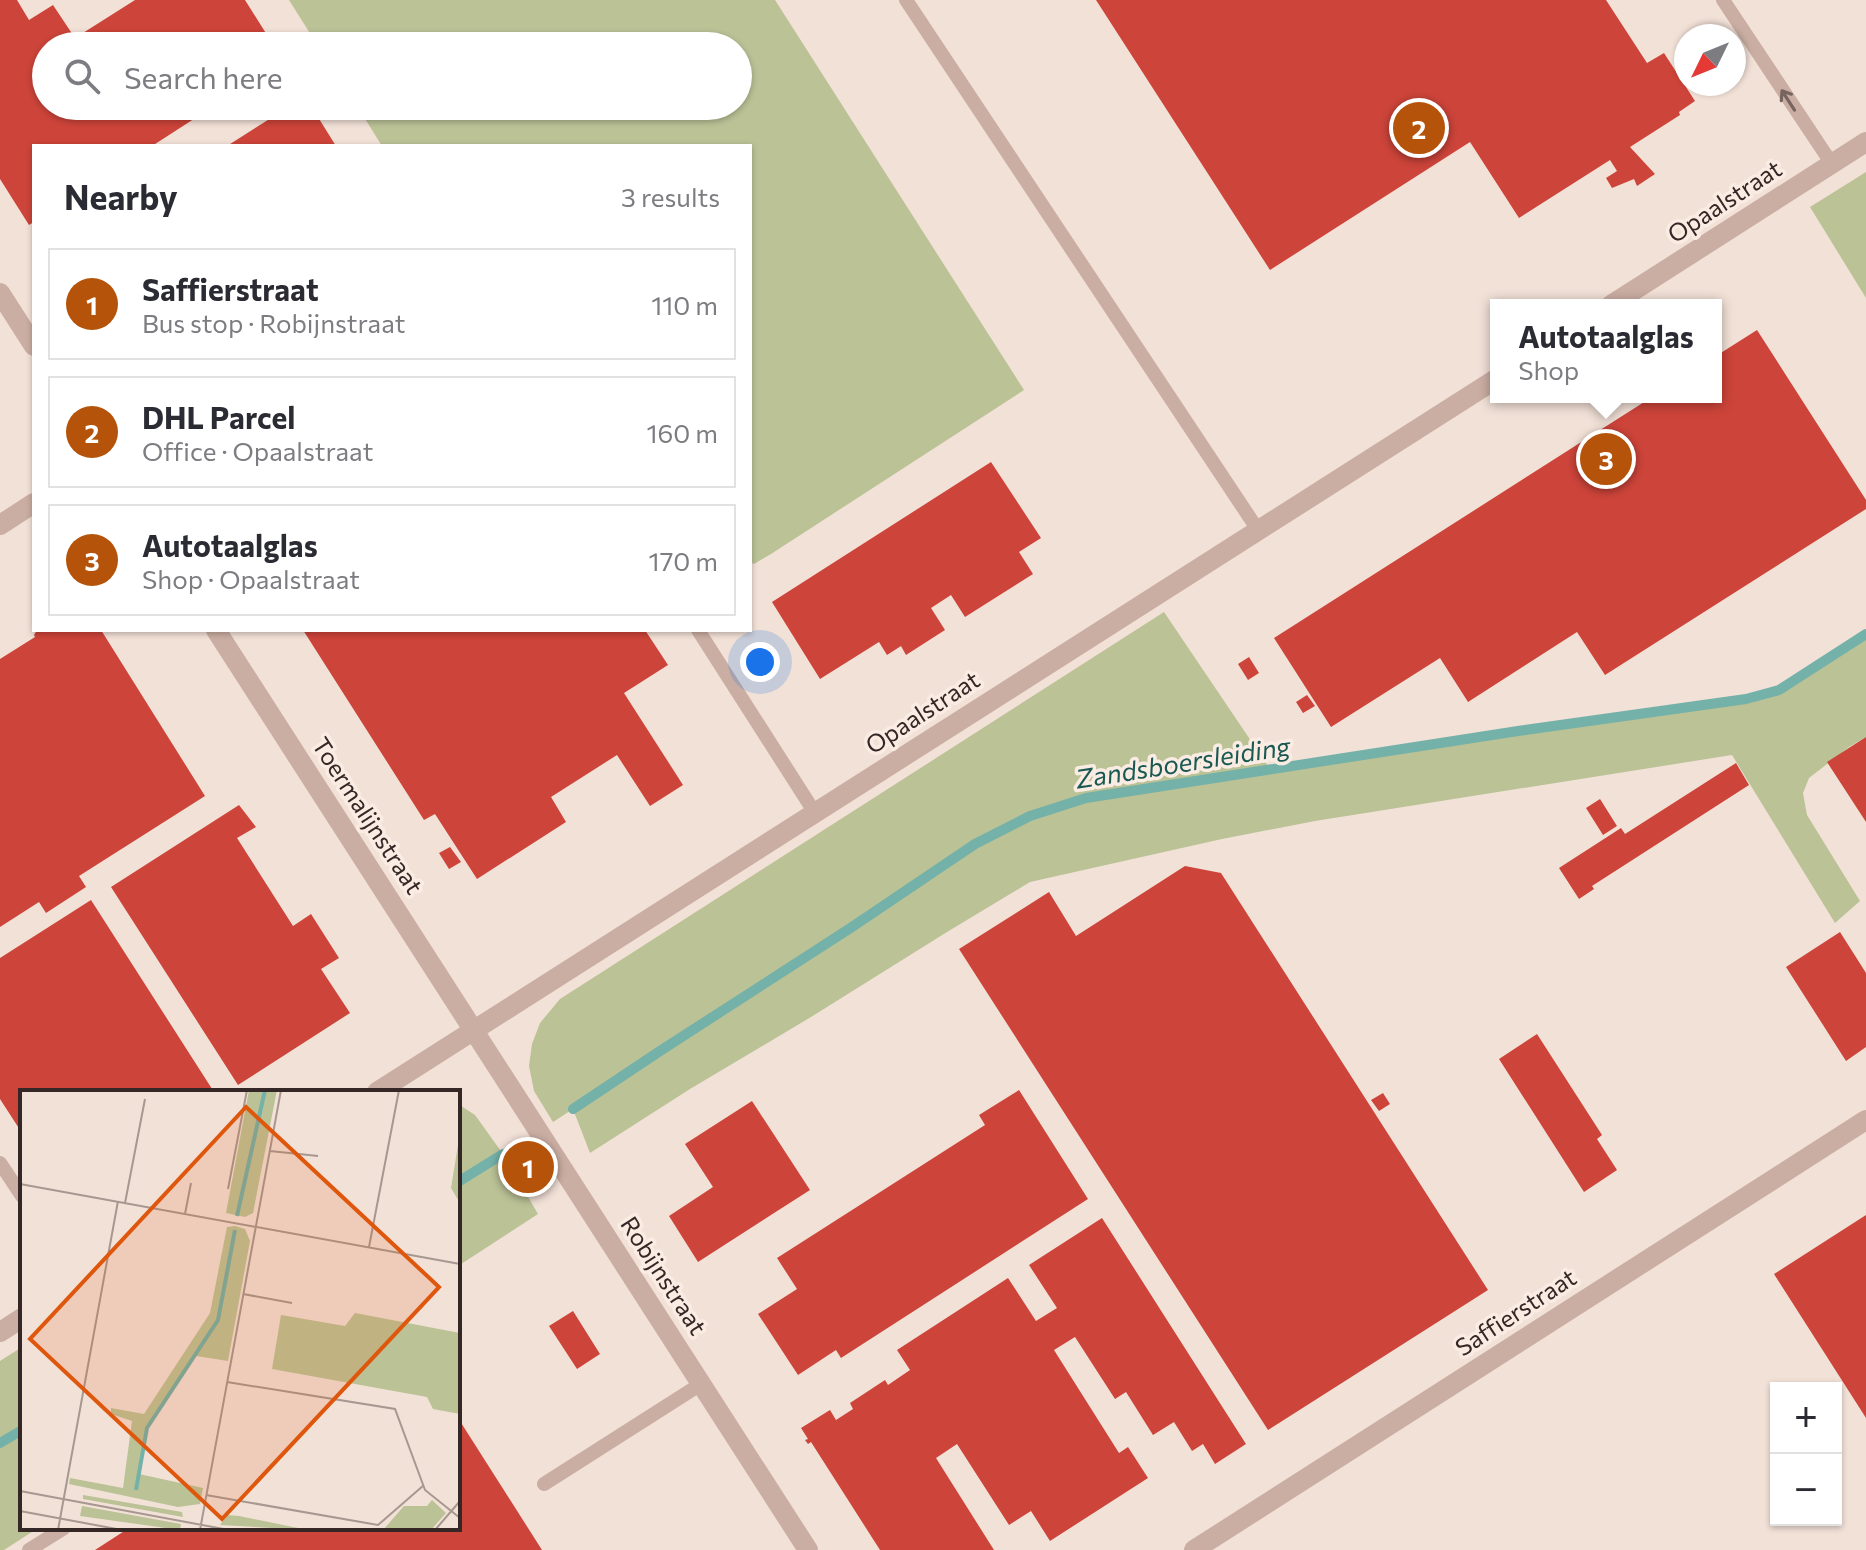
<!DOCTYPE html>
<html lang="en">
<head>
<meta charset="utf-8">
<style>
  :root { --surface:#fff; --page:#f2f2f3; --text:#2b2b33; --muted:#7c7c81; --line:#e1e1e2; --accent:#b45309 }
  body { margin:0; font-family:Commissioner,sans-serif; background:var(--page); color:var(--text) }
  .controls { position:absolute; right:24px; bottom:24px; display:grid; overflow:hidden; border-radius:0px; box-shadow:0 2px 6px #0004 }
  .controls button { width:72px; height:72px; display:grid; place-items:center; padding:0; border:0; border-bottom:2px solid var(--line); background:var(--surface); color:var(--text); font:40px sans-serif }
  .compass { position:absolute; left:1674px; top:24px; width:72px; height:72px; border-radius:50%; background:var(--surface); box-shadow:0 2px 6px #0004; rotate:227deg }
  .you { position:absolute; left:760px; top:662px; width:28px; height:28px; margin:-20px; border:6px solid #fff; border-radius:50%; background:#1a73e8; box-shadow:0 0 0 12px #1a73e833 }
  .badge { display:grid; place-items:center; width:52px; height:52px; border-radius:50%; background:var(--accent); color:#fff; font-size:26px; font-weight:700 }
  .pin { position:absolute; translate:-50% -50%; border:4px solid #fff; box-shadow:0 2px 8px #0006 }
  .popup { position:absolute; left:1490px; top:299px; width:232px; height:104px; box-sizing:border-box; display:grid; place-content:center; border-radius:0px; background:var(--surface); filter:drop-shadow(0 2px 6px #0005); font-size:26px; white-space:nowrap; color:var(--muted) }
  .popup b { font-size:30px; color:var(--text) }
  .popup::after { content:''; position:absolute; left:50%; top:100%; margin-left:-16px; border:16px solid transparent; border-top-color:var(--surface) }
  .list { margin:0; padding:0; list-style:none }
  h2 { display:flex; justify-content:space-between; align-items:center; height:104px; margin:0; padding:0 32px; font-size:34px }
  h2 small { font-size:26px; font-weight:400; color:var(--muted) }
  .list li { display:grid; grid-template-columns:52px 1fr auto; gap:24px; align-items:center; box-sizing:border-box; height:112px; margin:0 16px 16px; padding:0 16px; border:2px solid var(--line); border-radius:0px }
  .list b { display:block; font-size:30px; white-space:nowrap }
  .list p { margin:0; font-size:26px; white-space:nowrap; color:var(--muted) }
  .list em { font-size:26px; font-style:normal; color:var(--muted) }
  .icon { flex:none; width:44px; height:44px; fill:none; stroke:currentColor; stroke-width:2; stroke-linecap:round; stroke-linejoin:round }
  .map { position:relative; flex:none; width:1866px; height:1550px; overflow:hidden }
  .search { position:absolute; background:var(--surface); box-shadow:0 2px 6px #0004; left:32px; top:32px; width:720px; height:88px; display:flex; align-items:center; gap:20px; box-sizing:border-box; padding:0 28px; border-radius:44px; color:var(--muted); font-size:30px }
  .panel { position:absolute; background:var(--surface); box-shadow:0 2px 6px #0004; left:32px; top:144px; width:720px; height:488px; border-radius:0px }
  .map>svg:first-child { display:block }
  .green { fill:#bbc296 }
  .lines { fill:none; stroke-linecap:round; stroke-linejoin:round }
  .stream { stroke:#74b1a9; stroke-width:10 }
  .building { fill:#cd443a }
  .lane { stroke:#cbaea3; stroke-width:14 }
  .street { stroke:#cbaea3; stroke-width:20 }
  .oneway { stroke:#78645e }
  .labels { text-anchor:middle; stroke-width:7; stroke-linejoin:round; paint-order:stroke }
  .street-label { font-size:24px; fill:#352725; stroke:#faece3 }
  .water-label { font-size:26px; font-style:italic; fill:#195952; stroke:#faece3 }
  .inset-river { fill:none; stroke:#74b1a9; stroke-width:4 }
  .inset-road { fill:none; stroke:#a69790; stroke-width:2 }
  .view { fill:#df560d; fill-opacity:0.15; stroke:#df560d; stroke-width:4 }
  .inset-edge { fill:none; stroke:#352725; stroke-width:4 }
</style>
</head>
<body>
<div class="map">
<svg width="1866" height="1550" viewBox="0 0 1866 1550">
  <rect width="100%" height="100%" fill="#f2e1d7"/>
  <path class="green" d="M289,0h486l249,390 -253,164 -17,10 -4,-2v-416h-368l-25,-40h381v-60h-420z
    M1866,172v126l-56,-91z
    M1164,612l106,157 476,-70 34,-9 86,-56v103l-17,10 -40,31 -6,15 4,22 53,86 -25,22 -103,-168 -417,66 -93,18 -192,43 -83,50 -136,85 -121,72 -100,64 -17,-44 -20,13 -19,-31 -5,-25 3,-22 8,-21 20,-24z
    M458,1104l17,11 28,39 35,60 -80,52z
    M22,1347v181h16l-34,22h-4v-189z"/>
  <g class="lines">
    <path class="stream" d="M573,1109l87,-58 192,-124 123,-83 55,-28 56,-18 432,-67 228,-32 33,-9 87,-56
      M458,1182l45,-28
      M0,1443l22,-13"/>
  </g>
  <path class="building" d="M0,0h17l12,20 24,-15 22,33 60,-38h110l29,46h-228v60h168l-62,40h-118v76l-5,3 -29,-46z
    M1096,0h510l41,63 17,-10 31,48 -16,11 1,3 -50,32 25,27 -18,12 -3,-7 -22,9 -6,-10 11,-7 -7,-11 -91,58 -49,-76 -200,128z
    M290,106h21l25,40h-109z
    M1757,330l109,170v9l-261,166 -28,-43 -109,70 -28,-44 -109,69 -57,-89 378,-241h64v-41z
    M991,462l50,76 -22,14 14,22 -68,43 -14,-22 -20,13 14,22 -39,25 -5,-9 -14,9 -8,-13 -59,37 -48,-77z
    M37,630h64l104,166 -126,80 7,11 -40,26 -7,-11 -39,25v-268l35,-22 -1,-2z
    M303,630h342l23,35 -44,28 59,92 -33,21 -33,-51 -66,42 15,25 -89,57 -42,-65 -11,6z
    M1249,657l10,16 -11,7 -10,-16z
    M1307,695l8,11 -12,7 -7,-11z
    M1866,737v85l-39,-60z
    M1736,763l13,22 -157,101 2,3 -15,10 -20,-31 62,-40 4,6z
    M1600,799l17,27 -14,9 -17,-27z
    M239,805l17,22 -19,11 56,88 18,-12 28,44 -18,11 29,44 -112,72 -127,-198z
    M450,847l11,15 -12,7 -10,-16z
    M1185,866l36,7 267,417 -220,140 -309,-481 90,-57 27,44z
    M91,900l123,192h-192v41l-22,-34v-141z
    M1840,932l26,41v74l-20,14 -60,-94z
    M1537,1034l65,101 -5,4 20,31 -33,22 -85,-133z
    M1019,1090l69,109 -247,159 -5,-8 -38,25 -40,-61 39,-25 -20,-31 208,-133 -6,-10z
    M1383,1093l7,11 -11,7 -8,-11z
    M752,1101l58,89 -112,72 -29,-46 44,-29 -28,-43z
    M1866,1215v203l-92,-144z
    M1102,1218l144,226 -31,20 -12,-20 -11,7 -18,-29 -21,13 -27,-43 -11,7 -40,-62 -21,13 65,103 9,-6 20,31 -98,63 -19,-30 -22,14 -52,-81 -21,14 58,92h-114l-69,-108 -3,2 -3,-4 3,-1 -7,-11 29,-18 6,10 17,-11 -3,-6 35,-23 3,5 22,-15 -13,-20 111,-72 28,43 21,-13 -28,-43z
    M573,1311l27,43 -23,15 -28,-43z
    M458,1418l84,132h-447l34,-22h329z"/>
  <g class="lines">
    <path class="lane" d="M906,0l352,530
      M1723,0l109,164
      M698,630l117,183
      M0,1163l22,33
      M544,1484l157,-100
      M29,1550l35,-22"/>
    <path class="street" d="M0,293l34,53
      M1611,305l255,-163
      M0,525l34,-22
      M216,630l592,920
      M377,1092l1119,-713
      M0,1332l22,-14
      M1194,1550l672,-430"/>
  </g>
  <defs><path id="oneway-shaft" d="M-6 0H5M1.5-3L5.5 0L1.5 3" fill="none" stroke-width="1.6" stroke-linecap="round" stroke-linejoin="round" transform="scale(2)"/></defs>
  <use class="oneway" href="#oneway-shaft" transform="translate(1788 100) rotate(-123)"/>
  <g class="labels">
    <g class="street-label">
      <text transform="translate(1725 202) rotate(-33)" y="8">Opaalstraat</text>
      <text transform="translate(923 713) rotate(-33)" y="8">Opaalstraat</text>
      <text transform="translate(367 816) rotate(57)" y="8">Toermalijnstraat</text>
      <text transform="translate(663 1276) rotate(57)" y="8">Robijnstraat</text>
      <text transform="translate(1516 1313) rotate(-33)" y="8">Saffierstraat</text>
    </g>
    <g class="water-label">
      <text transform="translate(1183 763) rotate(-9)" y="9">Zandsboersleiding</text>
    </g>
  </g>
  <g transform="translate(20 1090)">
    <rect width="440" height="440" fill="#f2e1d7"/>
    <path d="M229,0h28l-24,123 -8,4 -19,-4zM440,43v70l-9,-15zM215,136l10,3 5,12 -22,120 -32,-5 -49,72 -8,46 64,14 -3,16 -22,3 -109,-23 1,-6 53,10 9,-67 -21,-7v-6l33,6 66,-101 17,-86zM335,223l105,20v81l-27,-5 -6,-12 -155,-28 9,-54 64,11zM63,405l99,17 1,5 -100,-18zM412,410l14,13 -15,17h-48l21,-24h23zM62,416l99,18 -1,6 -100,-14zM207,425l12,1 69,14 -88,-5z" fill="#bbc296"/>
    <path class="inset-river" d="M217,126l28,-126M116,400l11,-62 71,-108 17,-90"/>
    <path class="inset-road" d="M250,61l48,5M0,94l440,80M208,99l19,-99M105,113l20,-104M165,124l6,-31M349,157l30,-157M223,204l49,9M207,292l168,27 30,81 35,28M0,401l209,39M186,405l172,30 46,-40M0,421l102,19M38,440l60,-329M180,440l81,-440M415,440l25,-29"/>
    <path class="view" d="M226,17l193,180 -217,232 -192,-180z"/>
    <rect width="440" height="440" class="inset-edge"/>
  </g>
</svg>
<div class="controls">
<button>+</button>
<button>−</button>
</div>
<svg class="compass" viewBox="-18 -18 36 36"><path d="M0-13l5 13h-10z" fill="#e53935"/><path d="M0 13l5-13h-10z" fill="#7c7c81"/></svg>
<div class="you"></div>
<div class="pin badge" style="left:528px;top:1167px">1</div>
<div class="pin badge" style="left:1419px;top:128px">2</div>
<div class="pin badge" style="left:1606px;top:459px">3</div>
<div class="popup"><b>Autotaalglas</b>Shop</div>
<div class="search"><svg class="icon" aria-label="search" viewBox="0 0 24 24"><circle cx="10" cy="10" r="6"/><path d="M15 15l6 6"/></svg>Search here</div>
<section class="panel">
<h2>Nearby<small>3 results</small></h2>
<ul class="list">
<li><span class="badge">1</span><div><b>Saffierstraat</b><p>Bus stop · Robijnstraat</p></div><em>110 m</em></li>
<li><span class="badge">2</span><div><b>DHL Parcel</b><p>Office · Opaalstraat</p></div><em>160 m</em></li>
<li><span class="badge">3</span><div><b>Autotaalglas</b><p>Shop · Opaalstraat</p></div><em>170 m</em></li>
</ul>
</section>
</div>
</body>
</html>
